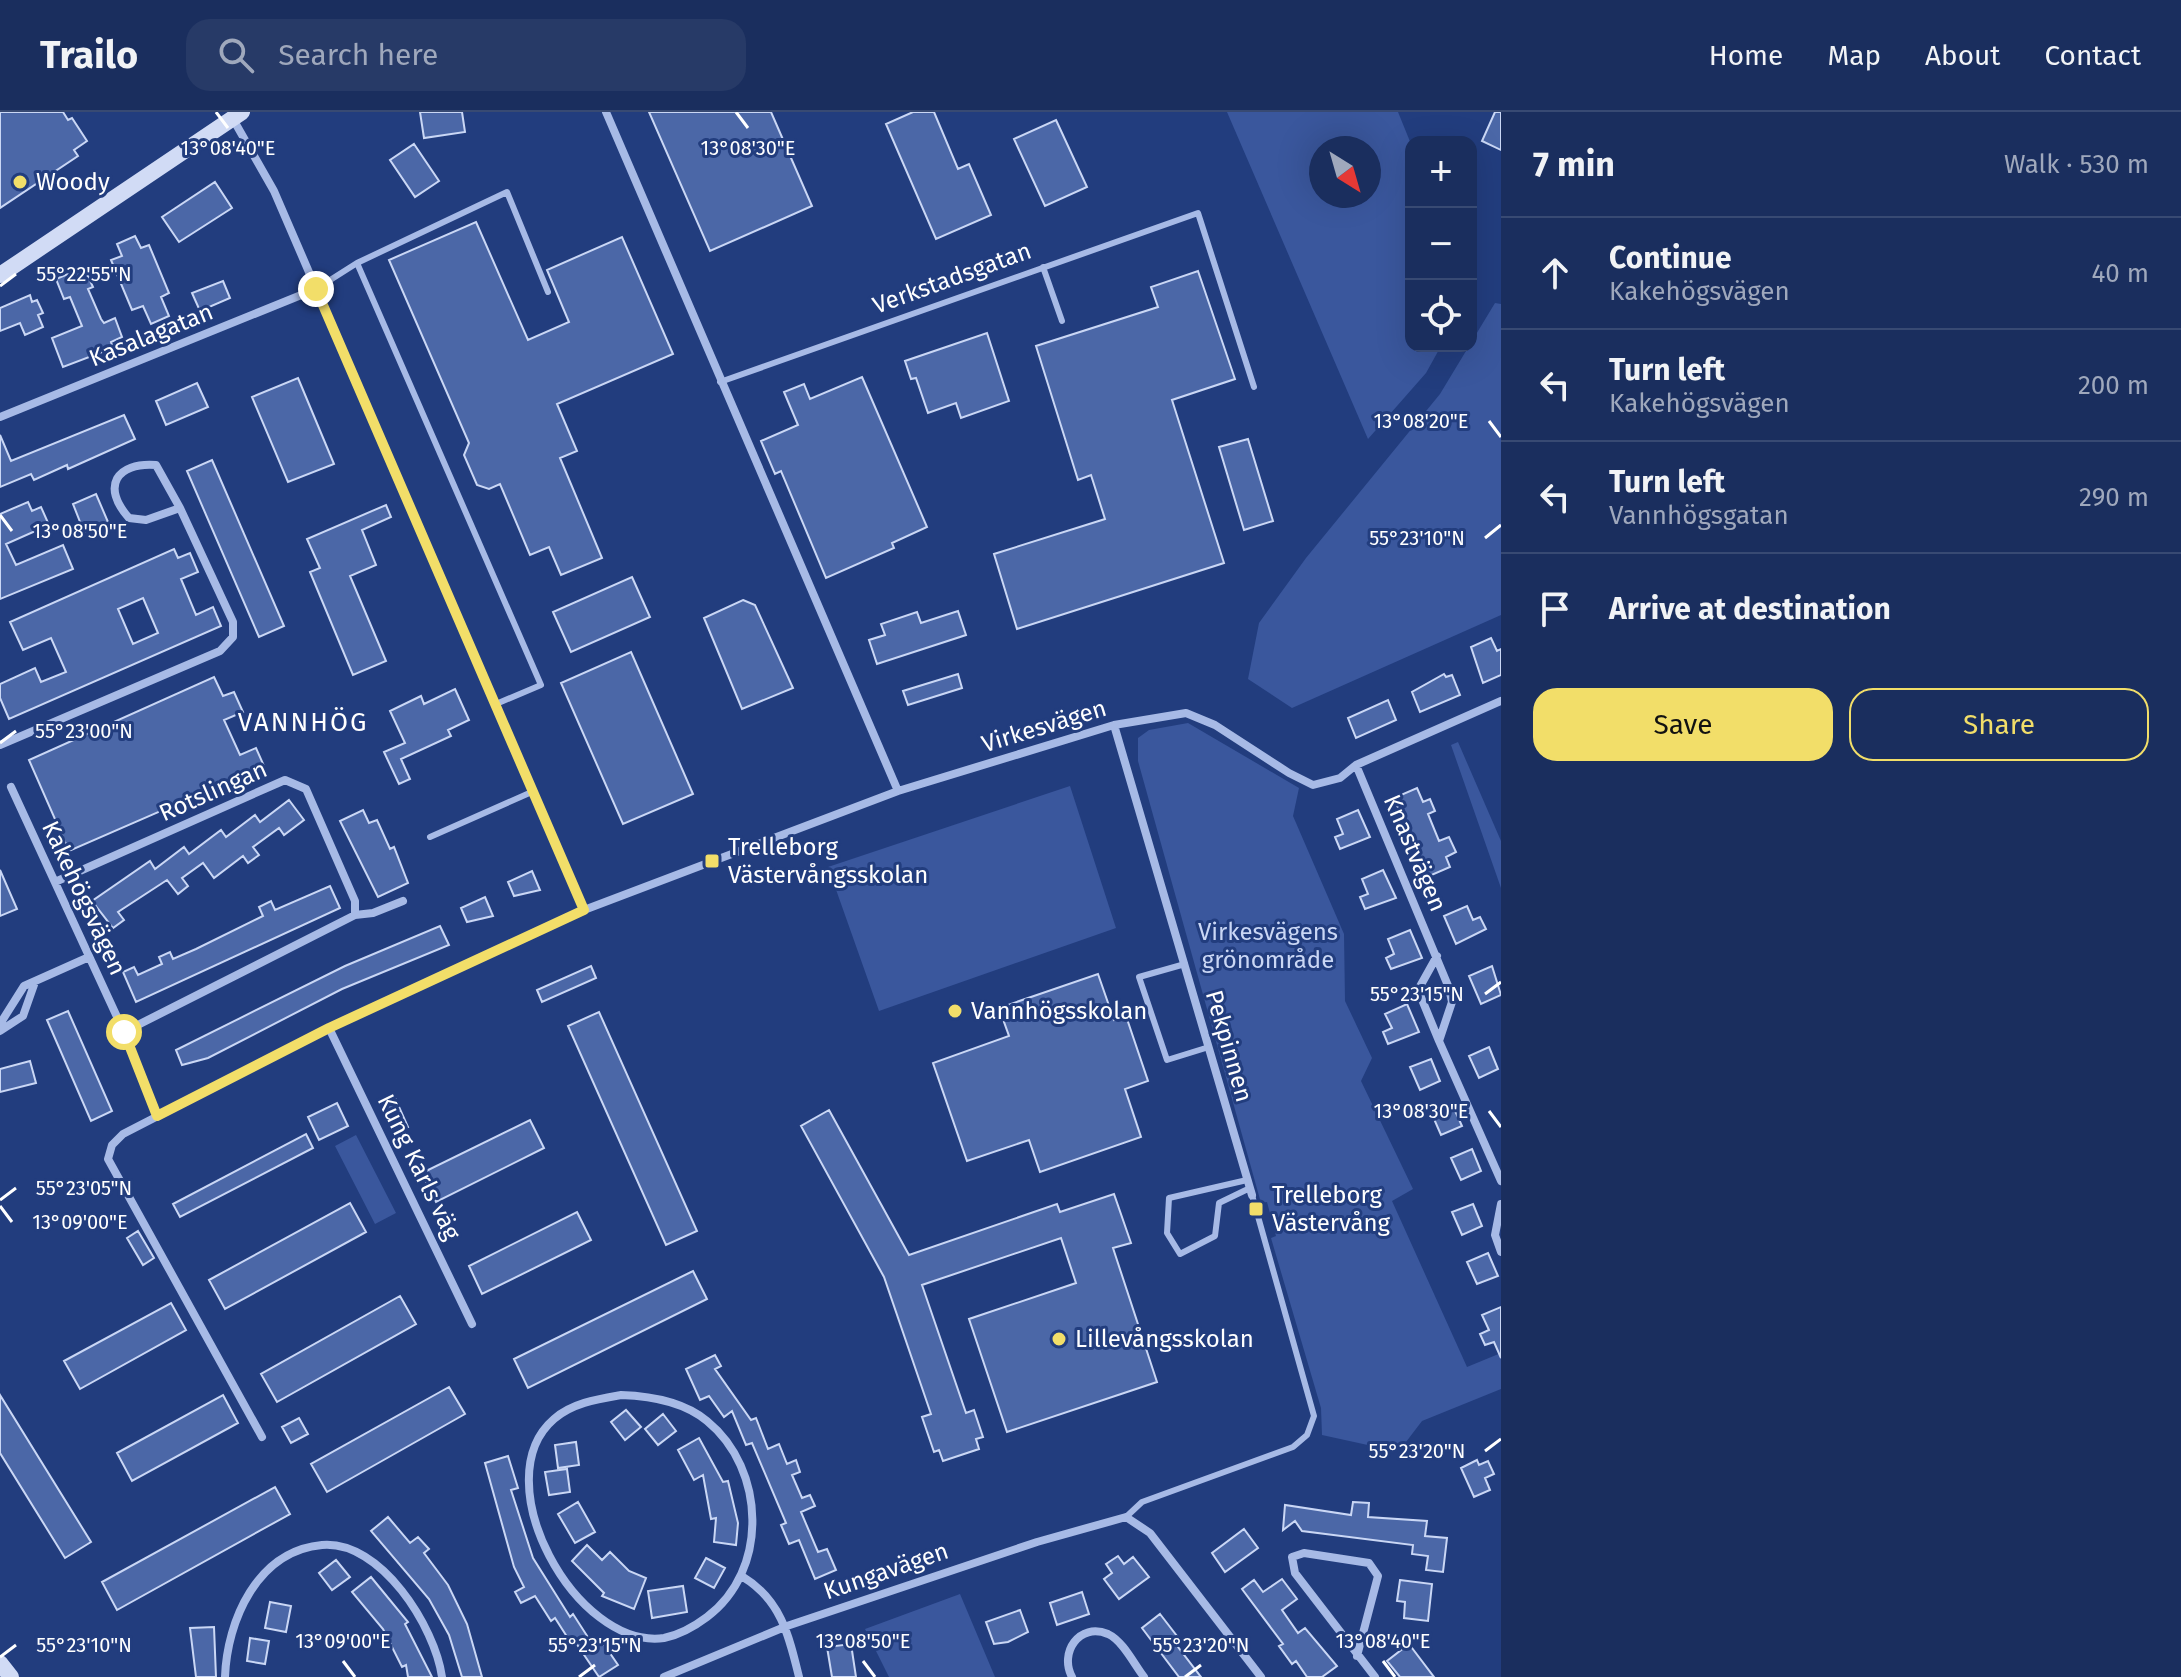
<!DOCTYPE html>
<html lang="en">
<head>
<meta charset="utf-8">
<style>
  :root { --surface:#1a2e5e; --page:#273a67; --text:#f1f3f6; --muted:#9fa8bc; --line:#384a73; --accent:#f2de69 }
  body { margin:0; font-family:"Fira Sans",sans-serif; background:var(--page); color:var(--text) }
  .controls { position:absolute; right:24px; top:24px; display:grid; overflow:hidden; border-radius:16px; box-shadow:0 8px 32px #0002 }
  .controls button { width:72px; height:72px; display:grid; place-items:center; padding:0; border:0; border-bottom:2px solid var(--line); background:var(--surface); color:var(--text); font:40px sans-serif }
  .compass { position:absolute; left:1309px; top:24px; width:72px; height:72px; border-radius:50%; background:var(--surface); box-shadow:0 8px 32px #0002; rotate:143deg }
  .stop { position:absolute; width:24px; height:24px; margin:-18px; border:6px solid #f2de69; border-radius:50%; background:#fff }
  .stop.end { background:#f2de69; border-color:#fff; box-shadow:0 2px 8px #0008 }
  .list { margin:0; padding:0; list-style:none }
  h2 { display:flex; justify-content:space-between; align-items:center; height:104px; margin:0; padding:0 32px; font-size:34px }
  h2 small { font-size:26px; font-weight:400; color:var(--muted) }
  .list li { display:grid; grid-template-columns:52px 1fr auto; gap:24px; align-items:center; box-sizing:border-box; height:112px; padding:0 32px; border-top:2px solid var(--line) }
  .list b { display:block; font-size:30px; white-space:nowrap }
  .list p { margin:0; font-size:26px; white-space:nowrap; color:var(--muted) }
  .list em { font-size:26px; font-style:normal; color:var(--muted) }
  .actions { display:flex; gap:16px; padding:24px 32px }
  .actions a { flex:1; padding:18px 0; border:2px solid var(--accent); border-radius:24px; text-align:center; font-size:28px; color:var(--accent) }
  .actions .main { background:var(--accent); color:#111 }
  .icon { flex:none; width:44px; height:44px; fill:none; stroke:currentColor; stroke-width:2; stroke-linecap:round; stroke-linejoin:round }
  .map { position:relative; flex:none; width:1501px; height:1565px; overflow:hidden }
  header { display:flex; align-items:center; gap:48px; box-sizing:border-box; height:112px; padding:0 40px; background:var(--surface); border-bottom:2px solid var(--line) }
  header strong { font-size:38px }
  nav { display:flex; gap:44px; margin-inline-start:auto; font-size:28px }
  .search { width:560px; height:72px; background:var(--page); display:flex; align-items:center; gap:20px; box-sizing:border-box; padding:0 28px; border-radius:24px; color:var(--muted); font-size:30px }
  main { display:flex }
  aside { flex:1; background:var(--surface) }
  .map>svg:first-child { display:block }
  .green { fill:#3a579d; fill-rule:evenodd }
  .building { fill:#4b67a7; stroke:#cad7f5; stroke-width:2; fill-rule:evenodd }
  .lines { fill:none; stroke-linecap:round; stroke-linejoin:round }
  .service { stroke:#a7bae6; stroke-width:6 }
  .minor { stroke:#a7bae6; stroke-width:8 }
  .secondary { stroke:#d1dbf5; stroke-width:16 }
  .route { stroke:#f2de69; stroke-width:10 }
  .ticks { fill:none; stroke:#fff; stroke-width:3 }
  .poi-dot { fill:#f2de69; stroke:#223d7e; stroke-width:3 }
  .labels { text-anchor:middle; stroke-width:6; stroke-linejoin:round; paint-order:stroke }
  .poi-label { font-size:24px; fill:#fff; stroke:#223d7e; text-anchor:start }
  .street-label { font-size:24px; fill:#fff; stroke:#223d7e }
  .park-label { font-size:24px; fill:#cad7f5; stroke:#223d7e }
  .neighbourhood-label { font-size:26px; letter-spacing:2px; fill:#fff; stroke:#223d7e }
  .ticks-label { font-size:20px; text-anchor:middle; fill:#fff; stroke:#223d7e; stroke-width:6; stroke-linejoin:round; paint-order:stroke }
</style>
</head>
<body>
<header>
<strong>Trailo</strong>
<div class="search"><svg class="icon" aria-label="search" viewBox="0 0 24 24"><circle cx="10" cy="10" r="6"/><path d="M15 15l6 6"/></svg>Search here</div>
<nav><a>Home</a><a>Map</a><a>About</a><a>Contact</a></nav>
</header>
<main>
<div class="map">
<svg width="1501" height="1565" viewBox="0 0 1501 1565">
  <rect width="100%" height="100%" fill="#223d7e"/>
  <path class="green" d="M1227,0h171l13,32v202h30l-15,27 -58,66zM1321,36h48v48h-48z
    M1495,191l6,1v311l-209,93 -44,-29 11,-56 47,-65 134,-164z
    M1188,611l111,65 -6,28 51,118 1,67 27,57 -11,23 52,108 -21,12 75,166 34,-14v36l-79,32 -16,21 -20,7 -64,-14 -1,-27 -50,-170 5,-2 -9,-34 -6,1 -123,-442v-23l11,-8z
    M1458,630l43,99v47l-50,-143z
    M1070,674l46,142 -237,83 -51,-144z
    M356,1023l40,78 -21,11 -40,-78z
    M960,1482l35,83h-106l-24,-48z"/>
  <path class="building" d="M0,0h63l5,8 4,-2 15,23 -13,9 4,6 -78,52z
    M420,0h42l3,20 -41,6z
    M649,0h122l41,94 -102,45z
    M913,0h21l24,57 11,-5 22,51 -55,24 -50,-115z
    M1495,0h6v38l-19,-9z
    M1056,8l31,67 -42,19 -31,-67z
    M414,32l25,37 -24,16 -25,-37z
    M215,70l17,26 -53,34 -17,-25z
    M476,110l52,118 41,-18 -22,-52 75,-33 51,117 -116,50 20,47 -17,7 42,100 -41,17 -12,-28 -19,8 -30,-71 -11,5 -12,-4 -13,-30 5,-12 -80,-183z
    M135,124l6,12 8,-3 20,48 -8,4 8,19 -18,8 -8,-18 -11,4 -21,-50 11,-4 -5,-12z
    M80,157l3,7 4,-2 6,13 -5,2 13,30 3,4 11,-5 7,19 -11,5 2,6 -50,19 -11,-29 30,-12 -12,-29 -6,2 -8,-20z
    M1198,159l37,108 -63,21 52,163 -207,66 -23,-75 111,-35 -14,-44 -13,5 -42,-134 122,-39 -7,-20z
    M223,169l7,17 -30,13 -8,-18z
    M30,183l2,7 5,-2 6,13 -5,2 5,12 -18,8 -5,-12 -20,8v-23z
    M987,221l22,68 -48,17 -5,-15 -28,10 -12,-35 -5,1 -6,-18z
    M862,265l65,150 -35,16 2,5 -68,30 -45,-107 -6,3 -14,-33 37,-16 -14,-33 20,-8 6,15z
    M298,266l36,86 -46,18 -36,-85z
    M197,271l11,24 -42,18 -10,-24z
    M124,303l11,24 -67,30 -1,-4 -33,15 -3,-6 -31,13v-52l11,26z
    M1248,327l25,82 -29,9 -25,-83z
    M212,348l72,166 -25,11 -72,-166z
    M96,382l12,28 -24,10 -11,-28z
    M28,390l4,9 9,-4 8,18 -43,19 10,21 47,-20 10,24 -73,30v-85z
    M386,393l5,12 -29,13 14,35 -26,11 36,85 -33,14 -43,-103 10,-4 -13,-29z
    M174,437l4,9 12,-5 8,19 -17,7 15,36 17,-8 8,19 -212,93 -9,-21v-14l35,-16 6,14 25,-10 -15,-34 -28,12 -13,-28zM143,486l15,35 -25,11 -15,-35z
    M632,465l18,40 -79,35 -18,-40z
    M743,488l12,5 38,83 -51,21 -38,-91z
    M958,499l8,24 -89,29 -8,-24 16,-5 -4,-11 36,-12 4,11z
    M1491,526l6,13 4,-2v26l-18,8 -12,-36z
    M631,540l62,142 -70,30 -62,-141z
    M958,562l4,14 -54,17 -5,-14z
    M1444,562l2,3 6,-2 8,20 -40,17 -8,-20z
    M214,565l9,19 11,-4 9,20 -19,8 16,35 16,-7 8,18 -195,85 -40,-91z
    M455,577l14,31 -21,10 3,6 -50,23 9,20 -11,5 -15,-32 21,-9 -15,-32 31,-15 3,8z
    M1388,588l8,20 -40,18 -8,-20z
    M1417,676l6,14 7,-3 5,12 -7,3 11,27 10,-4 7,15 -10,5 4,10 -23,10 -33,-79z
    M289,688l15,20 -20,15 -5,-7 -26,19 6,8 -11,8 -5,-7 -29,22 -11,-15 -21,15 6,8 -10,8 -11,-14 -49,32 6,8 -11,8 -21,-27 58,-40 5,8 29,-22 5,7 32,-24 5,7 29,-22 5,7z
    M363,698l6,13 8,-3 13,29 4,-2 14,36 -30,14 -38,-76z
    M1358,698l12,27 -30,12 -5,-12 8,-3 -6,-15z
    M0,758l17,39 -17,7z
    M1383,758l13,28 -31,11 -5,-12 8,-3 -6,-15z
    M532,759l8,19 -26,6 -6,-14z
    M330,774l10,22 -204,94 -13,-30 11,-5 4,8 24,-11 -3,-7 11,-5 3,7 23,-10 67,-33 -4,-9 12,-6 4,9z
    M485,785l8,19 -26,6 -6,-14z
    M1467,794l6,14 7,-3 6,12 -30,15 -12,-28z
    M440,814l9,19 -107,44 -134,69 -26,7 -6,-15 169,-84z
    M1410,818l12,28 -31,11 -5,-11 8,-4 -6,-15z
    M591,854l5,12 -54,24 -5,-12z
    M1492,854l9,29 -20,9 -12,-28z
    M1098,862l16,46 12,-4 22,65 -23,8 16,48 -101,35 -11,-32 -62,21 -34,-98 76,-27 -10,-28z
    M1407,892l12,28 -31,12 -5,-12 9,-4 -7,-14z
    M68,899l44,100 -21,10 -44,-101z
    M599,900l98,219 -31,14 -98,-219z
    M1489,935l9,22 -19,9 -10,-22z
    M1431,947l9,22 -20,9 -10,-23z
    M30,949l6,22 -36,9v-23z
    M395,986l13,29 -12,6 -14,-29z
    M337,991l11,23 -29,14 -11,-23z
    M1452,992l10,22 -21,9 -10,-23z
    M829,998l80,145 148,-51 3,8 54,-18 17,49 -18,5 44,134 -150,50 -38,-113 107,-36 -15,-45 -139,47 44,128 8,-3 9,27 -7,2 3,10 -36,12 -4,-11 -5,2 -12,-35 9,-3 -47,-137 -83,-151z
    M530,1008l14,28 -108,54 -14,-29z
    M306,1022l7,14 -133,69 -7,-13z
    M1472,1037l9,22 -20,9 -10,-22z
    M350,1091l16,29 -141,77 -16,-29z
    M1473,1092l9,22 -20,9 -10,-23z
    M577,1100l14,28 -109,54 -13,-28z
    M138,1119l16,27 -11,7 -16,-27z
    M1488,1141l10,23 -21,8 -10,-22z
    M693,1159l14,28 -179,89 -14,-29z
    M400,1184l16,28 -139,78 -16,-28z
    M171,1191l15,27 -106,59 -16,-28z
    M1501,1195v51l-7,-16 -9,3 -5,-11 9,-4 -7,-15z
    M715,1243l6,11 -6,3 36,51 5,-2 12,31 11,-5 8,20 9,-4 4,12 -8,3 10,23 8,-3 5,11 -14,6 17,40 9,-3 9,21 -21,9 -16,-39 -10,4 -8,-19 5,-2 -34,-80 -6,2 -14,-34 -8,6 -15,-21 -9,4 -14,-31z
    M449,1275l16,27 -138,78 -16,-28z
    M0,1283l91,147 -26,16 -65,-105z
    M223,1283l15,28 -106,58 -15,-28z
    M626,1298l15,17 -16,13 -14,-18z
    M663,1302l13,17 -18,14 -13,-16z
    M299,1306l9,16 -17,9 -9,-16z
    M699,1326l24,44 5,-1 10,42 -2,22 -22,-3 2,-24 -5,1 -8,-44 -9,5 -16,-30z
    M576,1330l3,23 -21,3 -3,-23z
    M508,1344l10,32 -7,2 22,68 37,59 3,-3 18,28 8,-5 19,28 -19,12 -25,-37 -3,3 -16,-25 -4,3 -16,-25 -14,7 -6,-11 9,-5 -10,-20 -29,-104z
    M1477,1348l2,5 9,-4 6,13 -9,4 5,12 -16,7 -13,-29z
    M567,1357l3,23 -21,3 -4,-23z
    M275,1375l15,27 -173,96 -15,-28z
    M578,1390l17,30 -20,11 -17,-29z
    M1353,1390l16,1 -1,14 59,4 -2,15 22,2 -4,34 -17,-2 2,-14 -16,-2 1,-9 -111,-14 -7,-10 -12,9 2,-25 66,10z
    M388,1405l22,26 8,-6 11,12 -5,4 24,32 19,39 15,53h-20l-13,-42 -20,-36 -58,-68z
    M1244,1417l14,19 -33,24 -13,-19z
    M587,1433l15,15 8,-8 19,19 17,7 -12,31 -32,-13 2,-3 -32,-32z
    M1118,1444l6,8 9,-7 16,20 -30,22 -15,-20 8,-6 -6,-9z
    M706,1446l19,10 -11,20 -19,-10z
    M336,1448l14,17 -18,13 -13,-17z
    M371,1465l37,45 -3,2 27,53h-24l-2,-12 -4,2 -19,-38 -31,-37z
    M1282,1467l15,20 -15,11 16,23 7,-5 32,38 -15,11h-15l-11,-16 -4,3 -13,-18 4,-2 -41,-55 12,-9 9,12z
    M1400,1468l32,4 -4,37 -24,-3 1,-16 -8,-1z
    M683,1474l4,26 -35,6 -4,-27z
    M1082,1480l7,22 -32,11 -7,-22z
    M270,1490l21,4 -5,26 -21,-4z
    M1020,1498l8,22 -20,10 -14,2 -8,-22z
    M1160,1502l20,26 -5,3 26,34h-22l-37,-49z
    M214,1515l2,50h-20l-6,-49z
    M250,1526l19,3 -4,23 -18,-3z
    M851,1532l5,33h-24l-5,-30z
    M1409,1532l25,33h-34l-13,-16z"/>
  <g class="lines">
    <path class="service" d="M1043,155l19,54
      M316,177l41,-26
      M720,270l478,-169 56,174
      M496,592l45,-19 -184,-422 150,-71 41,100
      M430,725l104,-46
      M1185,852l-46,13 28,83 42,-13
      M1247,1068l-78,18 -2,35 13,21 35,-18 4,-33 31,-15
      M1126,1405l16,-15 151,-55 14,-12 7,-19 -62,-221"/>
    <path class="minor" d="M606,0l292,679
      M233,7l41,72 310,719
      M0,305l316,-128
      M1114,613l138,470
      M0,633l220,-94 13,-14v-15l-53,-114 -24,-43c-40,-3 -55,22 -27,53l17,2 34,-12
      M1356,653l93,223 3,14 -13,39 62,140
      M11,675l113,245 33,84
      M55,770l230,-102 21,9 49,112v14
      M1437,844l-19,34 21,51
      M0,912l24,-38 65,-29
      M329,916l143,296
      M0,919l23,-15 12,-34
      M124,920l231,-117 18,-2 30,-12
      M1501,1092l-6,31 6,17
      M621,1283c30,1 62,6 86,26 59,48 62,150 0,196 -12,9 -28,18 -43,21 -88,12 -181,-158 -110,-219 18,-16 44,-20 67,-24z
      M262,1325l-154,-278 4,-14 11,-11 206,-106 255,-118 314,-119 216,-66 72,-12 29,12 74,48 24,12 27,-7 16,-13 145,-64
      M743,1465c38,23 46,59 56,100
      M1357,1544l21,-80 -9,-13 -65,-10 -12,4 3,16 80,104
      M225,1565c2,-56 32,-126 97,-132 59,-5 113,82 120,132
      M664,1565l123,-51 250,-84 89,-25 24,16 111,144
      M1072,1565c-13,-24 7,-55 36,-43 15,7 26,30 36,43"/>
    <path class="secondary" d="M0,163l242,-163
      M0,1551l11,14"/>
  </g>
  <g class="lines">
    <path class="route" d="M124,920l33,84 172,-88 255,-118 -268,-621"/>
  </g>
  <path class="ticks" d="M216,0l12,16M736,0l12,16M0,174l16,-12M1489,309l12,16M0,403l12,16M1485,426l16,-13M0,631l16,-12M1485,882l16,-12M1489,999l12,16M0,1088l16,-12M0,1094l12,16M1485,1339l16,-12M0,1545l16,-12M343,1549l12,16M863,1549l12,16M1383,1549l12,16M579,1565l16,-12M1185,1565l16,-12"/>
  <g class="poi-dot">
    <circle cx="20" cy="70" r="8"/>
    <rect x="704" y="741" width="16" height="16" rx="4"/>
    <circle cx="955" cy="899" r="8"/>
    <rect x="1248" y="1089" width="16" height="16" rx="4"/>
    <circle cx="1059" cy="1227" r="8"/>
  </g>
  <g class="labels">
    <g class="poi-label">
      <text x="36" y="78">Woody</text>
      <text x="728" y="743">Trelleborg<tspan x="728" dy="28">Västervångsskolan</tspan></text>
      <text x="971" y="907">Vannhögsskolan</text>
      <text x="1272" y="1091">Trelleborg<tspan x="1272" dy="28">Västervång</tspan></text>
      <text x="1075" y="1235">Lillevångsskolan</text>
    </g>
    <g class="street-label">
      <text transform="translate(952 166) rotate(-20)" y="8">Verkstadsgatan</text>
      <text transform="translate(151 223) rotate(-22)" y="8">Kasalagatan</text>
      <text transform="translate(1044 614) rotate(-17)" y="8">Virkesvägen</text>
      <text transform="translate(213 679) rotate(-24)" y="8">Rotslingan</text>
      <text transform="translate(1415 741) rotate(67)" y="8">Knastvägen</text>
      <text transform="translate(84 786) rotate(65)" y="8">Kakehögsvägen</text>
      <text transform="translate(1229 934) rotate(74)" y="8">Pekpinnen</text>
      <text transform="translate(419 1055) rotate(64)" y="8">Kung Karls väg</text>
      <text transform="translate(886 1459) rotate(-19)" y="8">Kungavägen</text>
    </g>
    <g class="park-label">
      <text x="1268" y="828">Virkesvägens<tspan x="1268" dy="28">grönområde</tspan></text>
    </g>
    <g class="neighbourhood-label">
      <text x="303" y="619">VANNHÖG</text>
    </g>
  </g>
  <g class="ticks-label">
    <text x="228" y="43">13°08'40"E</text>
    <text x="748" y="43">13°08'30"E</text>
    <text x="84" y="169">55°22'55"N</text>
    <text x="1421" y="316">13°08'20"E</text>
    <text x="80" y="426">13°08'50"E</text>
    <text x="1417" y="433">55°23'10"N</text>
    <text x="84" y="626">55°23'00"N</text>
    <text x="1417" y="889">55°23'15"N</text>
    <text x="1421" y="1006">13°08'30"E</text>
    <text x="84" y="1083">55°23'05"N</text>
    <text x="80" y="1117">13°09'00"E</text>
    <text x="1417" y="1346">55°23'20"N</text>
    <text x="343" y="1536">13°09'00"E</text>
    <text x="863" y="1536">13°08'50"E</text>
    <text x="1383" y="1536">13°08'40"E</text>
    <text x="84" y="1540">55°23'10"N</text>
    <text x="595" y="1540">55°23'15"N</text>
    <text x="1201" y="1540">55°23'20"N</text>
  </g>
</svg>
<div class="controls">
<button>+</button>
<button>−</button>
<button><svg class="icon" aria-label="locate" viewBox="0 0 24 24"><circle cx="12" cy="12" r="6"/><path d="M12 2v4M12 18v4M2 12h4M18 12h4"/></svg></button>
</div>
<svg class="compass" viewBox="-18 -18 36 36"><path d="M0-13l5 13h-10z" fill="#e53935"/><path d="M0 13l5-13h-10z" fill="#9fa8bc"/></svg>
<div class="stop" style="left:124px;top:920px"></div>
<div class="stop end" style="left:316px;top:177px"></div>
</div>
<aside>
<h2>7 min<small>Walk · 530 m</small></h2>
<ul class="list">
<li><svg class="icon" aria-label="ahead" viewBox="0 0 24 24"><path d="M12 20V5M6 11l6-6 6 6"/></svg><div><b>Continue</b><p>Kakehögsvägen</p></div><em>40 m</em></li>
<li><svg class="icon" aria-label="left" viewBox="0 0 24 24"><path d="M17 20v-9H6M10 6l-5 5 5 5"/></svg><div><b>Turn left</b><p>Kakehögsvägen</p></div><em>200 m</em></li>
<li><svg class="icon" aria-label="left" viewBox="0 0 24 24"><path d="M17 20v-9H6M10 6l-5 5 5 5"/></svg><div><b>Turn left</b><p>Vannhögsgatan</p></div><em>290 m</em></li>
<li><svg class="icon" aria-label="arrive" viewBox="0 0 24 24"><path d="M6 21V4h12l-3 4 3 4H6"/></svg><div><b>Arrive at destination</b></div></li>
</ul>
<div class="actions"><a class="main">Save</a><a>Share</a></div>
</aside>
</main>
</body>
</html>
